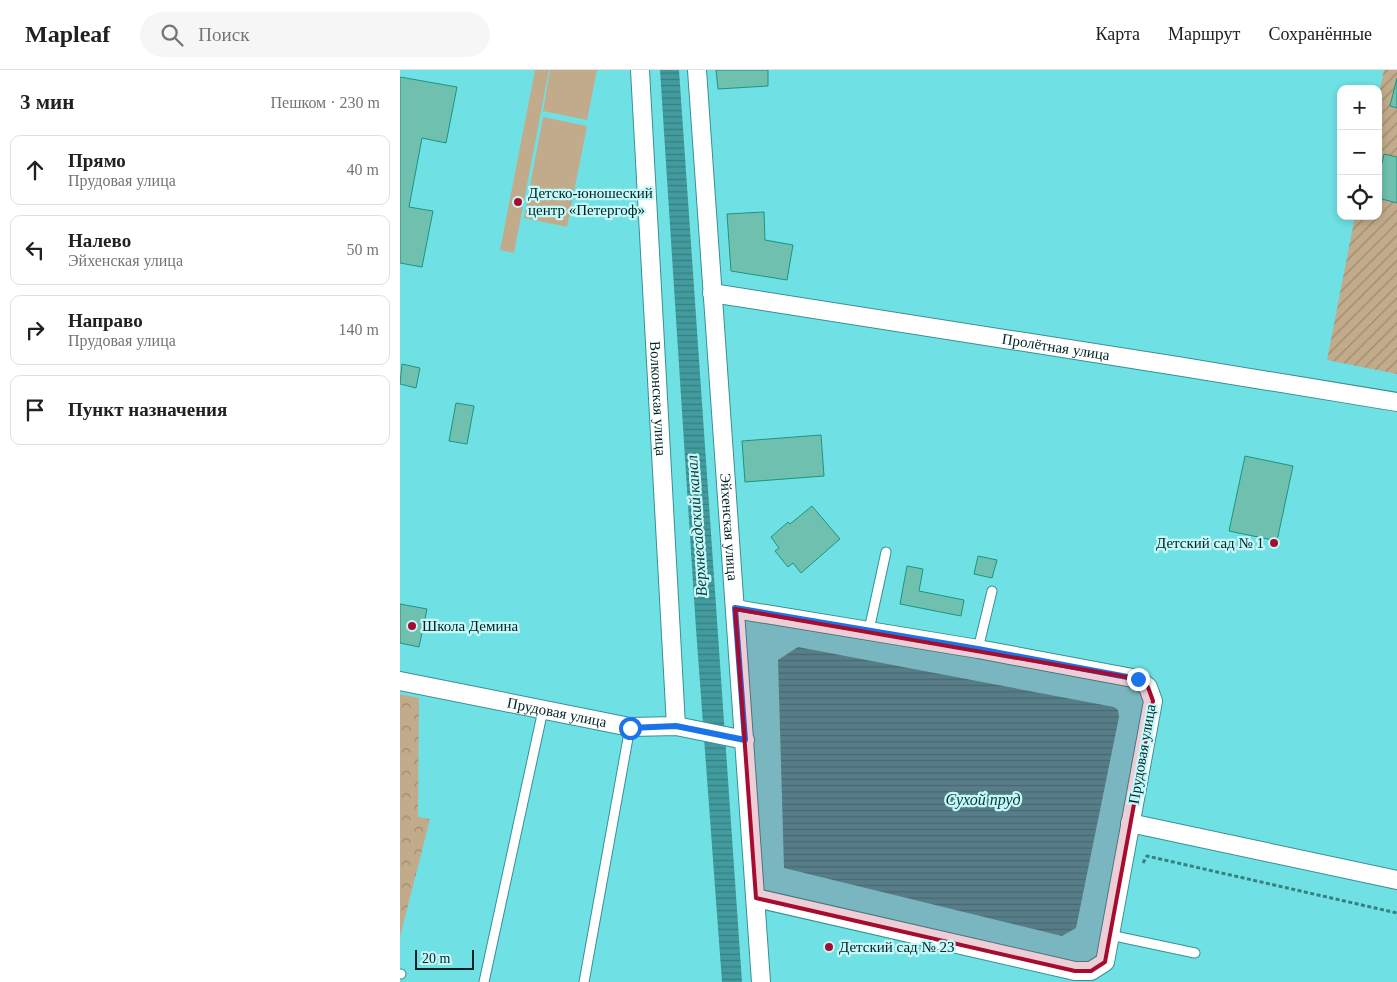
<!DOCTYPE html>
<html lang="ru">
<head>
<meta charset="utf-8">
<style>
  :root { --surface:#fff; --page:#f6f6f6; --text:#202124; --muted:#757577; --line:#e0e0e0 }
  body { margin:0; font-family:Georgia,serif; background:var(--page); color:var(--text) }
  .controls { position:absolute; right:15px; top:15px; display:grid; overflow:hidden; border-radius:10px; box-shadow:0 2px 8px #0003 }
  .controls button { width:45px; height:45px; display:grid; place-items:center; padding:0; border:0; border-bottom:1px solid var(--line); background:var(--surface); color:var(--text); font:25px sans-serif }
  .scale { position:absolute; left:15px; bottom:12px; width:59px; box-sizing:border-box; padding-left:5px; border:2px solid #002223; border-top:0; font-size:14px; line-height:18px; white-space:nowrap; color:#002223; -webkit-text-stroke:4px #c5f8f9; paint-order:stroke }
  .stop { position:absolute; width:15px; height:15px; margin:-11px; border:4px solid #1a73e8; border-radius:50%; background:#fff }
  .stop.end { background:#1a73e8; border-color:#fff; box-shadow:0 1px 5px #0008 }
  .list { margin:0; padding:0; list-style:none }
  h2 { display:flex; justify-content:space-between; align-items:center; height:65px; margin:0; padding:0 20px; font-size:21px }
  h2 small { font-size:16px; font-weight:400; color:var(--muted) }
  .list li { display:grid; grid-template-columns:32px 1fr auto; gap:15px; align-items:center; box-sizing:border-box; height:70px; margin:0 10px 10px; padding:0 10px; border:1px solid var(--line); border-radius:10px }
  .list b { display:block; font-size:19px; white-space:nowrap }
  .list p { margin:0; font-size:16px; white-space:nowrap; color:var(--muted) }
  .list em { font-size:16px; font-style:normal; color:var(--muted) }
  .icon { flex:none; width:28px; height:28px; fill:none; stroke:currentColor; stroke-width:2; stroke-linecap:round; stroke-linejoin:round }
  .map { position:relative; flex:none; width:997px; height:912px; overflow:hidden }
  header { display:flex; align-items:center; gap:30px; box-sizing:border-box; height:70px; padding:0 25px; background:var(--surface); border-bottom:1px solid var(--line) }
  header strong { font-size:24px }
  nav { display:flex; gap:28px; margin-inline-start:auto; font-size:18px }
  .search { width:350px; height:45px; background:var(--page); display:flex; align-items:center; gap:12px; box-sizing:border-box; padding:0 18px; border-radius:28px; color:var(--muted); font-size:19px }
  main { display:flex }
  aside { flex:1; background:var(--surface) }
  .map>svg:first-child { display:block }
  .park { fill:url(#park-crowns) }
  .garden { fill:url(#garden-furrows) }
  .pitch { fill:#c2ab8a }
  .water { fill:url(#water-rules) }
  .building { fill:#6fc0ae; stroke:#1d9480 }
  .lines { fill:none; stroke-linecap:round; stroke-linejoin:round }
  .service-casing { stroke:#389093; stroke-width:11 }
  .minor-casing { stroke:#389093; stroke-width:20 }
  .path { stroke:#378082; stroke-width:3; stroke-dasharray:4 2.5; stroke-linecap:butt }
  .service { stroke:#fff; stroke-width:9 }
  .minor { stroke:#fff; stroke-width:18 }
  .route { stroke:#1a73e8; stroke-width:6 }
  .marked { fill:#a60c30; fill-opacity:0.2; stroke:#a60c30; stroke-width:4; stroke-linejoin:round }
  .poi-dot { fill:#a60c30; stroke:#c5f8f9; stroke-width:2 }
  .labels { text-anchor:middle; stroke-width:4.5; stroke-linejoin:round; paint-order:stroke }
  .poi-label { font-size:15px; fill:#002223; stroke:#c5f8f9; text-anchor:start }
  .street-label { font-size:15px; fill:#002223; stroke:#c5f8f9 }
  .water-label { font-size:16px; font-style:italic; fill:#0a3637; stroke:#c5f8f9 }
</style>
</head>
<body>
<header>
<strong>Mapleaf</strong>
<div class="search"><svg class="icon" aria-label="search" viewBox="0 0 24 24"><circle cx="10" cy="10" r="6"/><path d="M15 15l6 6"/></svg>Поиск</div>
<nav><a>Карта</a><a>Маршрут</a><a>Сохранённые</a></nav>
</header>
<main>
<aside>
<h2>3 мин<small>Пешком · 230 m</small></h2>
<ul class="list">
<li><svg class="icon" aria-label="ahead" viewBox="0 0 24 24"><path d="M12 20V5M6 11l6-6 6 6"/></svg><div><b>Прямо</b><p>Прудовая улица</p></div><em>40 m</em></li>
<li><svg class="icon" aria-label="left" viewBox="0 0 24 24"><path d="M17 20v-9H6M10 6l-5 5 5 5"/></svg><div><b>Налево</b><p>Эйхенская улица</p></div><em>50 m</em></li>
<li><svg class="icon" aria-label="right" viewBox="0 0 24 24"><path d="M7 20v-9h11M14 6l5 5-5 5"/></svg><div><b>Направо</b><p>Прудовая улица</p></div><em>140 m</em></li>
<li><svg class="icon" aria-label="arrive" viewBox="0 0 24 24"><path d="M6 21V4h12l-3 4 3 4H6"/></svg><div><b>Пункт назначения</b></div></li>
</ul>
</aside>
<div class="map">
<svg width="997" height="912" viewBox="0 0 997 912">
  <defs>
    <pattern id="park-crowns" width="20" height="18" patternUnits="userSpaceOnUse" patternTransform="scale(1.25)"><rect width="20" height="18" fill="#c2ab8a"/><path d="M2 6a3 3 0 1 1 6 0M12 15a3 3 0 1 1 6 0" fill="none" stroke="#9b8b70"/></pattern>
    <pattern id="garden-furrows" width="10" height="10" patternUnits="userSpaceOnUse" patternTransform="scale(1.25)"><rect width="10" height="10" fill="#c2ab8a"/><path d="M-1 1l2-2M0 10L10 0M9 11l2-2" fill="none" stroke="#9b8b70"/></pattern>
    <pattern id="water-rules" width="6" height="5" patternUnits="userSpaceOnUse" patternTransform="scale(1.25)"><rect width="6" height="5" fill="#429b9e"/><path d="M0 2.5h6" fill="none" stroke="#357e80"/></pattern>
  </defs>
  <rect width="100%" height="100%" fill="#6fe1e4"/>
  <path class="park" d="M0,624l19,4 -1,119 12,2 -30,118z"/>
  <path class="garden" d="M984,0h13v304l-70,-14 28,-144h23v-117z"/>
  <path class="pitch" d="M135,0h14l-35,183 -14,-3z
    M150,0h47l-10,50 -44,-9z
    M143,47l44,9 -20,101 -43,-9z"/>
  <path class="water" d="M260,0h19l63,912h-20l-26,-353z
    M398,577l316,60 4,3 1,7 -43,211 -14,8 -278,-68 -6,-208z"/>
  <path class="building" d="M316,0h52v16l-50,3z
    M0,7l57,10 -11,56 -24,-5 -13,69 24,4 -11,56 -22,-4z
    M997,8v30l-7,-2z
    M984,84l13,3v46l-19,-5v-18z
    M364,142l1,28 28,5 -6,35 -56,-9 -4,-57z
    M2,294l18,4 -4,20 -16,-4z
    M56,333l18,3 -7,38 -18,-3z
    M421,365l3,41 -79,6 -3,-41z
    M845,386l48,10 -16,75 -48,-10z
    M412,436l28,33 -39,34 -8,-10 -5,4 -13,-16 4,-3 -8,-11 17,-15 2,2z
    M578,486l19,4 -5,18 -18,-4z
    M507,496l16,3 -4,22 45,9 -3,16 -61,-12z
    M0,534l27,5 -8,38 -19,-4z"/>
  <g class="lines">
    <defs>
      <path id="service" d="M469,560l17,-78
        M578,579l14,-58
        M710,865l85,18
        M0,904h1
        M84,912l59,-272
        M184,912l46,-255"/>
      <g id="minor">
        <path id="s1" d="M240,0l36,656"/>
        <path id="s2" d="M297,0l64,912"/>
        <path id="s3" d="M312,223l465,73 220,36"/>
        <path d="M335,539l243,40 160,30 10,8 5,14 -48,261 -14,9h-16l-319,-73"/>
        <path id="s4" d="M0,611l230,46 46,-1 69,14"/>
        <path d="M730,753l267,57"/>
      </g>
    </defs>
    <use href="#service" class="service-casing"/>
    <use href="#minor" class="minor-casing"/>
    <path class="path" d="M743,793l4,-7 250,57"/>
    <use href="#service" class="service"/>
    <use href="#minor" class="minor"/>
  </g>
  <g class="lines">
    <path class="route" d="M230,658l46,-2 69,14 -10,-132 243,41 160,30"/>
  </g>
  <path class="marked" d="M335,539l403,70 10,8 5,14 -48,261 -14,9h-16l-319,-73z"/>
  <g class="poi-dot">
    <circle cx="118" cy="132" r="5"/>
    <circle cx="874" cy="473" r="5"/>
    <circle cx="12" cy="556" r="5"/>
    <circle cx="429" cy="877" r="5"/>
  </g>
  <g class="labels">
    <g class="poi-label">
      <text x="128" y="128">Детско-юношеский<tspan x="128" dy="17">центр «Петергоф»</tspan></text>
      <text x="864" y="478" text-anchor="end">Детский сад № 1</text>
      <text x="22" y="561">Школа Демина</text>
      <text x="439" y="882">Детский сад № 23</text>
    </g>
    <g class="street-label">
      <text dy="5" stroke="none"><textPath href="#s3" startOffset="348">Пролётная улица</textPath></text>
      <text dy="5" stroke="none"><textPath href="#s1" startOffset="329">Волконская улица</textPath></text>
      <text dy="5" stroke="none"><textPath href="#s2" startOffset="458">Эйхенская улица</textPath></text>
      <text dy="5" stroke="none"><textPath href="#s4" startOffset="160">Прудовая улица</textPath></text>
      <text transform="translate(742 684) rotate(-80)" y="5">Прудовая улица</text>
    </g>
    <g class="water-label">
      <text transform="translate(296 456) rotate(-94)" y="6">Верхнесадский канал</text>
      <text x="583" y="735">Сухой пруд</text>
    </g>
  </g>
</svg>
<div class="controls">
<button>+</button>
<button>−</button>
<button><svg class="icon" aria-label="locate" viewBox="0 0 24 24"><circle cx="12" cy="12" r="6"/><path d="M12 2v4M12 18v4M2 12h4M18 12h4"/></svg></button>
</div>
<div class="scale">20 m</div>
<div class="stop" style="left:230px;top:658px"></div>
<div class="stop end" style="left:738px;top:609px"></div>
</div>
</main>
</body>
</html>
